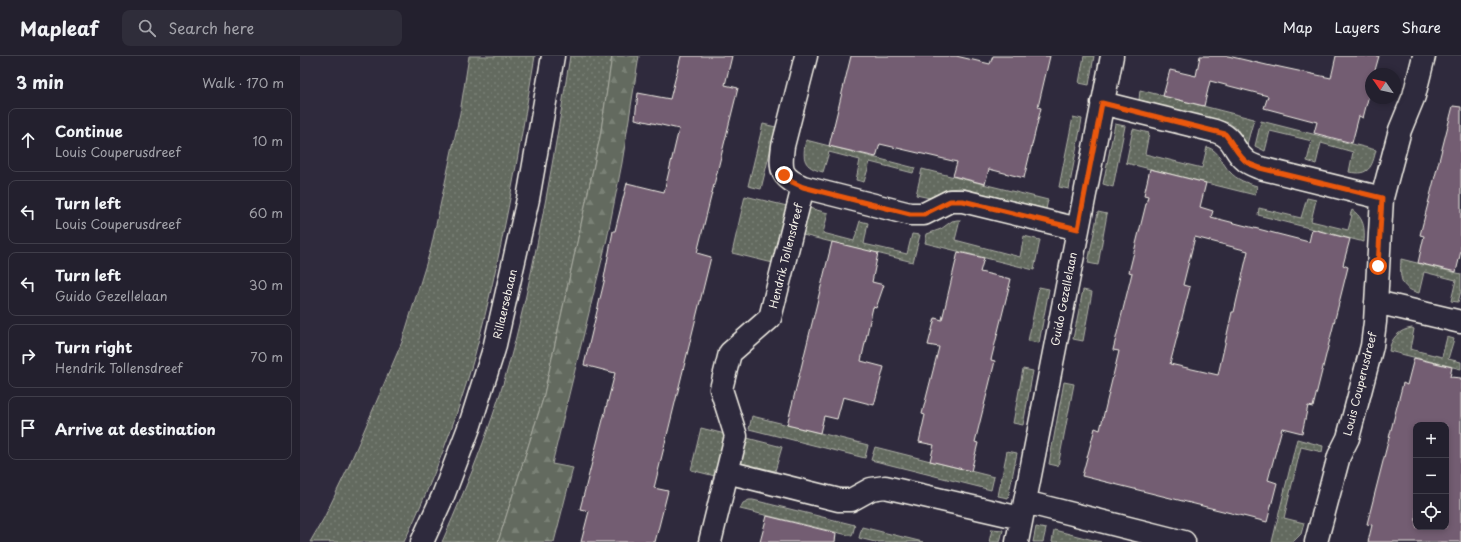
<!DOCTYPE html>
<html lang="en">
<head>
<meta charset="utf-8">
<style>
  :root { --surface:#23202e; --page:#2f2d3a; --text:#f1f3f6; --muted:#a3a3aa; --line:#403e4a }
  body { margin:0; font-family:"Playpen Sans",sans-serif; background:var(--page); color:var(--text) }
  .controls { position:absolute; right:12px; bottom:12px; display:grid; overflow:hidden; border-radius:8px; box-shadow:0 2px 6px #0003 }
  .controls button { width:36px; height:36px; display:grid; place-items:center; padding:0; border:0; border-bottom:1px solid var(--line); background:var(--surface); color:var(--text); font:20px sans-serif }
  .compass { position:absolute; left:1065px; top:12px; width:36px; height:36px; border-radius:50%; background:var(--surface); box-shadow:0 2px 6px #0003; rotate:304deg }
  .stop { position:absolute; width:12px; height:12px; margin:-9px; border:3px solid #ea580c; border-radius:50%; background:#fff }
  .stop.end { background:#ea580c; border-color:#fff; box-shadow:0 1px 4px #0008 }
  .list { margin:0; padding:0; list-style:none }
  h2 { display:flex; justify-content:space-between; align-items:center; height:52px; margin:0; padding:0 16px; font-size:17px }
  h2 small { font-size:13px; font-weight:400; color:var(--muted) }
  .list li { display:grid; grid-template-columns:26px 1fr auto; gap:12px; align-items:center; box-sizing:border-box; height:64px; margin:0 8px 8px; padding:0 8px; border:1px solid var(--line); border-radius:8px }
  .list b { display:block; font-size:15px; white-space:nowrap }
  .list p { margin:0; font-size:13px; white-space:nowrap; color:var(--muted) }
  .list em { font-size:13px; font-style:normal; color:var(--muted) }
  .icon { flex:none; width:22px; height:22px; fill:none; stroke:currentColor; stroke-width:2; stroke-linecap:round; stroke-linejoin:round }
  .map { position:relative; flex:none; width:1161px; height:486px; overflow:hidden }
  header { display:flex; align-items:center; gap:24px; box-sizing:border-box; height:56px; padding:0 20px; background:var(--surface); border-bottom:1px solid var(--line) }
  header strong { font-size:19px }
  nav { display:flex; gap:22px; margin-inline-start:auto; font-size:14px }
  .search { width:280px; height:36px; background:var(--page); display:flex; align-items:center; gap:10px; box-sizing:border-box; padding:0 14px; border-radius:8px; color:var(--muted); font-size:15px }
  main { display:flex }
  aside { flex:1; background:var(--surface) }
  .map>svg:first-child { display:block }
  .grass { fill:url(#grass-dots); stroke:#acaea4 }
  .forest { fill:url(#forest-firs); stroke:#acaea4 }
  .building { fill:#735d72; stroke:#f4f1e8; fill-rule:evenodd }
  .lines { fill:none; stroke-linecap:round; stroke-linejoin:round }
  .minor-casing { stroke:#f4f1e8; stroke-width:25 }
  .tertiary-casing { stroke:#f4f1e8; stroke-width:25 }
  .minor { stroke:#2f2a3d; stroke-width:22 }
  .tertiary { stroke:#2f2a3d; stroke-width:22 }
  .route { stroke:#ea580c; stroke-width:5 }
  .labels { text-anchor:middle; stroke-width:3; stroke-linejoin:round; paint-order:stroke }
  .street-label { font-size:11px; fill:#f4f1e8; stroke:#2f2a3d }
</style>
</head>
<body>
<header>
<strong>Mapleaf</strong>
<div class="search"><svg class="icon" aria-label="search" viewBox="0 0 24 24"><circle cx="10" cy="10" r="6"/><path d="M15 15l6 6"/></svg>Search here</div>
<nav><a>Map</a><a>Layers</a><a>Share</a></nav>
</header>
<main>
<aside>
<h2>3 min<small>Walk · 170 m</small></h2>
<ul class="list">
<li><svg class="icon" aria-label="ahead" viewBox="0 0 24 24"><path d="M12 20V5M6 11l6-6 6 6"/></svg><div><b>Continue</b><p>Louis Couperusdreef</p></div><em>10 m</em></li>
<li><svg class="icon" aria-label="left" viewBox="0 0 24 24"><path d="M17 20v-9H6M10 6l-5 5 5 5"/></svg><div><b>Turn left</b><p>Louis Couperusdreef</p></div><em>60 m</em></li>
<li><svg class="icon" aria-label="left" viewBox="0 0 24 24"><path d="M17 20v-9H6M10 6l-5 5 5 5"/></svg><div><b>Turn left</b><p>Guido Gezellelaan</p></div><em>30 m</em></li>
<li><svg class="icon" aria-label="right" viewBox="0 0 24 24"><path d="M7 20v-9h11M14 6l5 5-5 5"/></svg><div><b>Turn right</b><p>Hendrik Tollensdreef</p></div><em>70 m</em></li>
<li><svg class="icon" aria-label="arrive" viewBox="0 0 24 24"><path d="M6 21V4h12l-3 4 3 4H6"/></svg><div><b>Arrive at destination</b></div></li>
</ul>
</aside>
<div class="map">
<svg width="1161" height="486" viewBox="0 0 1161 486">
  <defs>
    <pattern id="grass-dots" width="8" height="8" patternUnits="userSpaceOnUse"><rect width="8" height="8" fill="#636b5f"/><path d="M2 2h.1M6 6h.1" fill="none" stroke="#7a8176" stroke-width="1.8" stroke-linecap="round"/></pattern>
    <pattern id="forest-firs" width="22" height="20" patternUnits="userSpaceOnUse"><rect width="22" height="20" fill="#636b5f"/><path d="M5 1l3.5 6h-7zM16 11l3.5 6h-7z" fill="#7a8176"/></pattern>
  </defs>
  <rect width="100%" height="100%" fill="#2f2a3d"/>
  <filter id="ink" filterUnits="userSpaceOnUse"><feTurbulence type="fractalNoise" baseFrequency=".025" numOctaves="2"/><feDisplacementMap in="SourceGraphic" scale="8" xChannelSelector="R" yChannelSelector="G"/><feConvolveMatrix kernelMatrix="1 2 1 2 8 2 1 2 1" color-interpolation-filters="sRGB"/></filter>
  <g filter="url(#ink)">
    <path class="grass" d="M169,0h66c-17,101 -34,203 -61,302 -18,63 -42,125 -70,184h-94l14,-24 24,-50 54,-126 29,-94 29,-135z
      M270,0h42l-12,81 -57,262 -45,143h-56c29,-65 56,-132 73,-201 24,-94 40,-190 55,-285z
      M784,0h10l-5,29 -10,-2z
      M840,34l114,29 -7,25 -10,-15 -8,-6 -90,-23z
      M773,61l9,2 -13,70 -10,-2z
      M961,65l115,29c-4,17 -7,26 -27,22l4,-20 -32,-9 -5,21 -9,-3 5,-20 -42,-10 -5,20 -10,-5z
      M463,68l13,3 -15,62 -13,-3z
      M815,68l10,2 -12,61 -10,-3z
      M833,73l16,4 -4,21 57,14 5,-21c13,4 14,16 23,25 7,8 17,11 27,14l-2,9 -129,-32z
      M506,84l109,28 -2,5 -43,-11 -6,20 -8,-2 4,-20 -31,-8 -6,20c-20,-5 -21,-13 -17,-32z
      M622,113l126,31 -2,9 -85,-21 -14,1 -17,9 -14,-3z
      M445,140l42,10 -14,57 -41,-10z
      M1007,142l9,2 -5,21 37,9 4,-15h-2l2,-5c12,8 13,18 12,32l-106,-27 1,-7 42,10z
      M509,152l19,5 -5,20 31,8 6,-20 8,2 -4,21 43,10 5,-20 8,1 -7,27 -110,-27z
      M798,156l9,2 -9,51 -10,-2z
      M657,164h3l-5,20 65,17 4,-21 16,4 -6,30 -109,-27 2,-9 14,-5 11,-8z
      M1101,203l60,15v17l-3,11 -7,-1 5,-21 -32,-8 -5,21c-20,-5 -19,-16 -18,-34z
      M739,231l10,2 -10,54 -11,-2z
      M783,234l9,2 -9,49 -10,-2z
      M1112,272l2,1 -4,20 32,8 5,-20 7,2 -6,20 13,3v7l-72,-18c2,-13 10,-21 23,-23z
      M723,313l10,2 -10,54 -10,-2z
      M764,326l10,2 -16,82 -9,-2z
      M452,360l116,29 -3,13 -116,-29z
      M401,372l24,6 -10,42 -24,-6z
      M447,382l35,9 -7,24 -34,-8z
      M997,383l26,7 -1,6 -21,-5 -17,71 20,5 -3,11 -8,8h-21z
      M575,391l119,30 -3,13 -120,-30z
      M707,395l10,2 -9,45 -10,-2z
      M449,444h4l102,25 -3,11 -112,-27 3,-6z
      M562,471l61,15h-48l-16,-4z
      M736,471l10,2 -3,13h-10z
      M692,473l11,1 -3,12h-11z
      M754,474l47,12h-49z"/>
    <path class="forest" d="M312,0h27l-17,107 -15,76 -55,225 21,4 -19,74h-56l45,-143 57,-262z"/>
    <path class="building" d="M381,0h51l-7,29 13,3 -41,165 14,4 -57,231 14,3 -13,51h-74l8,-31 -9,-2 35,-136 -31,-8 21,-87h-1l9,-47h2l12,-48 37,9 15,-63 -44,-10 3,-26 32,6z
      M551,0h105l34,8 3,-8h57l-12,51 3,1 -17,70 -35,-9 -4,15 -32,-8 4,-14 -77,-18 -4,13 -47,-11z
      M900,0h28l47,11v-1l56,12 5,-22h43l-5,18h-3v13l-8,31 -4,-2 -7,27 -38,-10 3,-11 -53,-14 4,-12 -58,-15 -6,25 -41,-10 7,-26 26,6z
      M1153,50l8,1v144l-5,21 -38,-9 6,-27 -4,-1z
      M850,113l56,14 -6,24 13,4 -2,6 98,25 3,-13 38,10 -7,26 5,2 -35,140 -5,-1 -6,27 -20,-5 -14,52 9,3 -10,39 -185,-46 13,-48 5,2 19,-79 -6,-1 19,-77 -3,-1 19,-76 -4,-1zM895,181l53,14 -14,61h-2l-14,63 -48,-11 20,-77 -7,-2z
      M532,186l46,11 -6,29 12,3 -8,23 -3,-1 -12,54 23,6 -10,38 -31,-8 -6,22 -13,-3 -4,17 -33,-8z
      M658,196l26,6 -4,14 31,7 -20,81 4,1 -20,81 3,1 -7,28 -41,-10 4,-16 -15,-3 6,-27 -3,-1 17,-67 -11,-2 7,-27 7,2z
      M1114,302l38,9 -2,10 11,1v164h-93l4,-17 -5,-1 36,-141 4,2zM1116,369h30v102h-30z
      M467,460l69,17 -1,9h-75z"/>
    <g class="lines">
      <defs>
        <path id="minor" d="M802,47l113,28c21,7 16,18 31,30 3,3 9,5 14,7l122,30
          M503,131l107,27h14l26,-13h13l115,28
          M1076,246l85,20
          M427,416l112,28h12l20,-11 14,-2 136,31
          M725,446l159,40
          M410,486l26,-106 -15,-47 9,-36 40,-35 33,-131c-23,-10 -23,-17 -20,-41l23,-90
          M717,486l95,-486
          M1016,486l23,-86 9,-18 24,-92 3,-24 7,-124 18,-68 14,-34 10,-40"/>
        <path id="tertiary" d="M122,486l21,-46 27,-71 24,-76 34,-150 25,-143"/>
      </defs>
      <use href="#minor" class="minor-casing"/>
      <use href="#tertiary" class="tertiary-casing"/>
      <use href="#minor" class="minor"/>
      <use href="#tertiary" class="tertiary"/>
    </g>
  </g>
  <g class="lines" filter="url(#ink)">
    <path class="route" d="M484,119l8,7 11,5 107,27h14l26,-13h13l115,28 24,-126 123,31c7,8 14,24 23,29 3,2 8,3 12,5l122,30 -4,68"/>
  </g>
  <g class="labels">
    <g class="street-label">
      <text transform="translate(486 200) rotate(-76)" y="4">Hendrik Tollensdreef</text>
      <text transform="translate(764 243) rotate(-79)" y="4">Guido Gezellelaan</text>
      <text transform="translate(205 248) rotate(-77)" y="4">Rillaersebaan</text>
      <text transform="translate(1060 328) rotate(-76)" y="4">Louis Couperusdreef</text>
    </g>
  </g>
</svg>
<div class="controls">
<button>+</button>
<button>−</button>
<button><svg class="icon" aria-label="locate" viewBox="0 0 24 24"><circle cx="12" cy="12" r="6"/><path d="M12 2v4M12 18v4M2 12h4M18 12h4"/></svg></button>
</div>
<svg class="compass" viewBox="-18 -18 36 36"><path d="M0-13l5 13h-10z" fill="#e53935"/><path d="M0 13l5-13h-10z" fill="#a3a3aa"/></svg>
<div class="stop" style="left:1078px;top:210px"></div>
<div class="stop end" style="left:484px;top:119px"></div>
</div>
</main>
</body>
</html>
